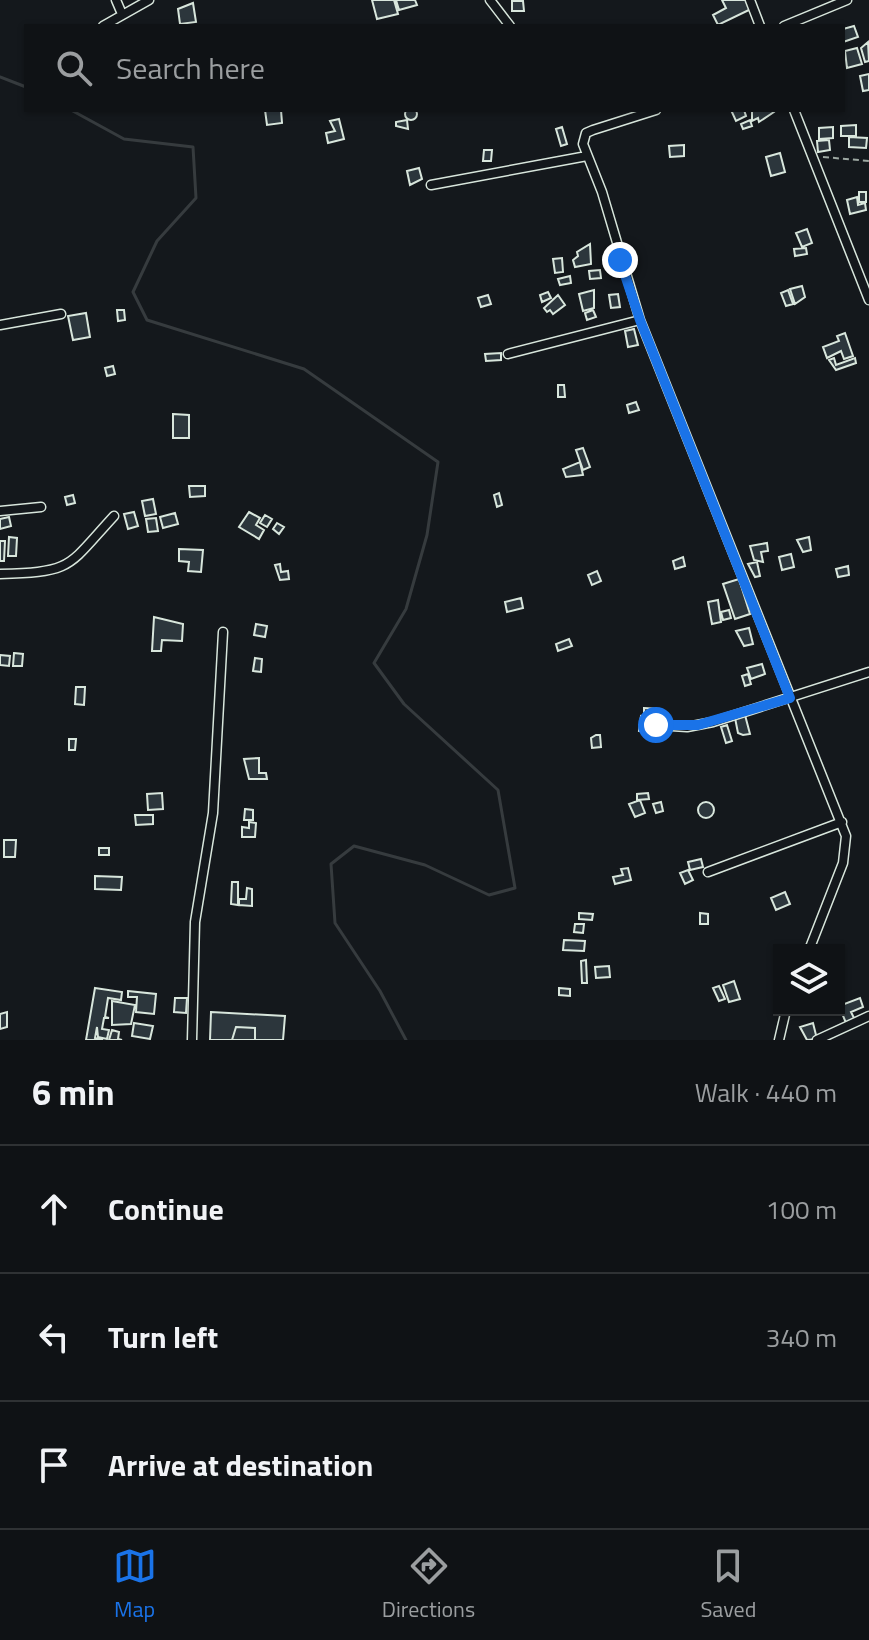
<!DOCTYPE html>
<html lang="en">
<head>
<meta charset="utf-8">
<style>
  :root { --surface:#0f1215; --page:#1d2022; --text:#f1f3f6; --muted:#9b9ea0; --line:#2f3234; --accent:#1a73e8 }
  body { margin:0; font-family:"Titillium Web",sans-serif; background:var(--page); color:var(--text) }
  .controls { position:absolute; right:24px; bottom:24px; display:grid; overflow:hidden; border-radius:0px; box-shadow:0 2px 6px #0004 }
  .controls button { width:72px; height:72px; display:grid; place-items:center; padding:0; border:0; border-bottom:2px solid var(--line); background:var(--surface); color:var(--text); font:40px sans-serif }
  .stop { position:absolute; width:24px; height:24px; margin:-18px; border:6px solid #1a73e8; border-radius:50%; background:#fff }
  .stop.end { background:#1a73e8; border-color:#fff; box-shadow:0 2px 8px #0008 }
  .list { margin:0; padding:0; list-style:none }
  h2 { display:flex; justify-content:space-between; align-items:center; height:104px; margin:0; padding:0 32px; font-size:34px }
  h2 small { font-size:26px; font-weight:400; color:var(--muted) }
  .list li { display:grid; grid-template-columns:52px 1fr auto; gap:24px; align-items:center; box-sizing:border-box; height:128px; padding:0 32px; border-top:2px solid var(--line) }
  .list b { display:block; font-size:30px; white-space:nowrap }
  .list em { font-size:26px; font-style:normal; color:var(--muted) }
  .icon { flex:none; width:44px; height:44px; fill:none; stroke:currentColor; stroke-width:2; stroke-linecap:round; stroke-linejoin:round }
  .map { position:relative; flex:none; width:869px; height:1040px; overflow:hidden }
  .search { position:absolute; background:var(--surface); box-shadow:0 2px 6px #0004; left:24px; right:24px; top:24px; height:88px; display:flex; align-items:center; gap:20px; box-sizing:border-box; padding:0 28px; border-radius:0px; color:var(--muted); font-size:30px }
  .sheet { height:488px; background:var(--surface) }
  nav { display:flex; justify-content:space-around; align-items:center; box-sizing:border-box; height:112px; border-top:2px solid var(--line); background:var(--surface); font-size:22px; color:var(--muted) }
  nav a { display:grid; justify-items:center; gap:4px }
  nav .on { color:var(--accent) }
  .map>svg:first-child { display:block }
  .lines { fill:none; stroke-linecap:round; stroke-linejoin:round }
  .stream { stroke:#363b3e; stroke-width:3 }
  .building { fill:#2c363c; stroke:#d8e6dc; stroke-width:2 }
  .minor-casing { stroke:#d8e6dc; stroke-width:11 }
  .path { stroke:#9da8a2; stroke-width:2; stroke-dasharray:6 4; stroke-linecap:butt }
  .minor { stroke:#14181c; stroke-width:8 }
  .route { stroke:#1a73e8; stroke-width:10 }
</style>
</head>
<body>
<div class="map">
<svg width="869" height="1040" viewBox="0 0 869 1040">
  <rect width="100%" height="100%" fill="#14181c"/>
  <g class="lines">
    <path class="stream" d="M0,77l26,10
      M71,110l53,29 69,8 3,51 -39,43 -24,51 14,28 157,49 134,93 -11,73 -21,74 -32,54 30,41 94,86 17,98 -26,7 -64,-30 -71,-19 -23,18 4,59 45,68 26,49"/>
  </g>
  <path class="building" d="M372,0h22l4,14 -21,5z
    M396,0h19l2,5 -18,5z
    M722,0h24l5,9 -33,16 -5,-10 13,-7z
    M512,1h11l1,10h-12z
    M193,3l3,19 -16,2 -2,-15z
    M854,26l4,11 -15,5v-13z
    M868,42l1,19 -4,1 -4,-14z
    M857,48l5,16 -15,4 -2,-17z
    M869,74v16l-6,1 -3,-15z
    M405 114a6 6 0 1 1 12 0a6 6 0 1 1-12 0Z
    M265,110h16l1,13 -15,2z
    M731,110h13l2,6 -10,5z
    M752,110h21l1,2 -15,10 -1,-4 -6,3z
    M339,119l5,20 -16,4 -2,-10 9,-2 -5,-10z
    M407,120l1,9 -12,-3v-4z
    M750,120l2,6 -9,3 -2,-5z
    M856,125v11h-15v-10z
    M562,127l5,17 -6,2 -5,-17z
    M833,127v11l-14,1v-11z
    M849,137l18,1 -1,10 -17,-1z
    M829,140l1,10 -12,2 -1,-11z
    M684,145v11l-14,1 -1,-11z
    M484,150h8l-1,11h-8z
    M780,153l5,19 -14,4 -5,-19z
    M419,168l3,11 -12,6 -3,-14z
    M859,192h7v10h-7z
    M857,197l1,8 7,-2 1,7 -16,4 -3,-14z
    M807,229l5,14 -10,4 -6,-14z
    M590,244l1,20 -16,3 -2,-7 5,-4 -1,-4z
    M806,248l1,6 -12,2 -1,-7z
    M562,258l1,14 -8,1 -2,-14z
    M600,270l1,8 -11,1 -1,-8z
    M570,276l1,7 -11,2 -2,-6z
    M802,286l3,11 -10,7 -5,-15z
    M594,290v18l-11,3 -4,-17z
    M788,290l5,14 -7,2 -5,-13z
    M548,292l3,6 -9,4 -2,-7z
    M618,294l2,13 -9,1 -2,-13z
    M488,295l3,9 -10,3 -3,-9z
    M558,295l7,10 -12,9 -3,-4 -3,2 -3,-4z
    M117,310h7l1,10 -7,1z
    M593,310l3,7 -9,3 -2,-7z
    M86,313l4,24 -17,3 -5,-24z
    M634,329l4,16 -10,2 -3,-16z
    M845,333l8,23 -9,3 -3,-8 -14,7 -4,-11 16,-6 -2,-5z
    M501,353v7l-15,1 -1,-7z
    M834,358l2,7 19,-7 1,5 -20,7 -7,-10z
    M113,366l2,8 -8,2 -2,-8z
    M558,385h6l1,12h-7z
    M636,402l3,8 -10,3 -2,-8z
    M173,414l16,1v23h-16z
    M583,448l7,19 -7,3 -7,-20z
    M580,462l3,13 -17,2 -3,-8z
    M189,486h16v10l-15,1z
    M499,493l3,12 -5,2 -3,-12z
    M73,495l2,8 -8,2 -2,-8z
    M153,499l3,15 -11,2 -3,-15z
    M134,512l4,14 -10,3 -4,-15z
    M249,512l11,6 -4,7 8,5 -5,9 -20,-12z
    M175,513l3,11 -15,4 -3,-11z
    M265,515l7,4 -5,8 -7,-4z
    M9,517l2,9 -11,3v-10z
    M156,518l2,13 -10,1 -2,-13z
    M277,523l7,4 -5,7 -6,-5z
    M9,537l8,1 -1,18h-8z
    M809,537l2,13 -8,2 -6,-12z
    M0,541h5l-1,20h-4z
    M767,543l1,8 -7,1 2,10 -9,-2 -4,-14z
    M179,549l24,1 -2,22 -13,-1 1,-9 -10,-1z
    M791,554l3,13 -12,3 -3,-13z
    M683,557l2,9 -10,3 -2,-8z
    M757,562l3,14 -5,1 -7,-13z
    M280,564l1,8 7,-1 1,8 -9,1 -5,-15z
    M848,566l1,9 -11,2 -2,-8z
    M597,571l4,10 -9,4 -4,-10z
    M739,579l11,35 -15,5 -12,-35z
    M521,598l2,10 -16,4 -2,-10z
    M718,600l3,22 -9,2 -4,-22z
    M729,610l2,8 -8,2 -2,-8z
    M154,617l29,7 -1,17 -20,-1 -1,11h-9z
    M256,624l11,2 -2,11 -11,-2z
    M749,628l4,16 -9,2 -8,-15z
    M569,639l3,7 -14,5 -2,-7z
    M14,653l9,1 -1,12h-9z
    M0,655l10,1 -1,10 -9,-1z
    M255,658l7,1 -1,13 -8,-1z
    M762,664l3,10 -14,5 -4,-11z
    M748,674l3,10 -6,2 -3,-10z
    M76,687h9l-1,18 -9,-1z
    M644,708l15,1v6l-9,3 1,-4h-7z
    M745,715l5,19 -7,1 -5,-2 -3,-15z
    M641,716l7,1 1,16 -10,-2z
    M727,725l5,16 -6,2 -5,-16z
    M596,735h4l1,12 -9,1 -1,-10z
    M69,739h7l-1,11h-6z
    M259,758v15h7l1,6h-18l-5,-20z
    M162,793l1,16 -15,1 -1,-16z
    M648,793l1,6 -12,1v-6z
    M640,800l5,13 -10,4 -6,-13z
    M661,802l2,9 -7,2 -3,-9z
    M698 810a8 8 0 1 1 16 0a8 8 0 1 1-16 0Z
    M245,809l8,1v10h-9z
    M135,815h18v9l-17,1z
    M249,822l7,1 -1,14h-13v-10l7,1z
    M4,840h12l-1,17h-11z
    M99,848h10v7h-10z
    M701,859l2,8 -13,3 -2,-8z
    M628,868l3,12 -16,4 -2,-7 10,-2 -2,-6z
    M688,870l5,10 -8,4 -5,-11z
    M95,876l27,1 -1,13 -26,-1z
    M232,882h6v23l-7,-1z
    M247,888l5,1v17l-13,-1v-6h7z
    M785,892l5,12 -14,6 -5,-12z
    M579,913l14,1 -1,6 -13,-1z
    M700,913l8,1v10h-8z
    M575,924h9l-1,9 -9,-1z
    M564,940l21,1 -1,10 -21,-1z
    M586,960l1,23h-5l-1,-22z
    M609,966l1,11 -14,1 -1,-11z
    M734,981l6,18 -11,3 -6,-17z
    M719,986l6,13 -6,2 -6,-13z
    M95,988l27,4 -1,8 -13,-2 -3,19 4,1h-5l-2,11 7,1 -2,9 -9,-2 -1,-10 -2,11 8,2h-17z
    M559,988l11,1v7l-11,-1z
    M128,991l28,3 -2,20 -18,-2 1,-15h-9z
    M175,998h12l-1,15 -12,-1z
    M860,998l3,9 -12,5 4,8 -9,3 -7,-17z
    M112,1001l23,4 -4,19 -19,1z
    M7,1012v15l-7,2v-15z
    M211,1012l74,4 -2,24h-73z
    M134,1023l19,3 -3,13 -18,-3z
    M813,1023l4,16 -10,1 -7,-13z
    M236,1027l19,1v12h-23z
    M112,1030l7,2 -1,7 4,1h-13z"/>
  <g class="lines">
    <defs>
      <path id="minor" d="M116,0l6,14
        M490,0l20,26
        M750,0l10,26
        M103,26l46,-26
        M784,26l63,-26
        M656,110l-63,20 -7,3 -3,11 19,48 38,128 206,516 -3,27 -34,87
        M794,110l75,190
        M431,185l156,-29
        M0,325l61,-11
        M508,354l132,-34
        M0,511l41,-4
        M0,574c74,-2 67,-7 114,-58
        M656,725l31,2 26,-5 156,-50
        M708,872l134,-50
        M192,1040l3,-118 18,-109 10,-181
        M779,1040l7,-30
        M817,1040l52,-24"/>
    </defs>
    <use href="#minor" class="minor-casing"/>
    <path class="path" d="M823,157l46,4"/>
    <use href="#minor" class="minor"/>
  </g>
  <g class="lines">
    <path class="route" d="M620,260l20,60 150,378 -92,27h-42"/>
  </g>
</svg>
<div class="controls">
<button><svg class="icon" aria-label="layers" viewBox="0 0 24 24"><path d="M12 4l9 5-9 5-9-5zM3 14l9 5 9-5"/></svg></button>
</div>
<div class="stop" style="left:656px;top:725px"></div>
<div class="stop end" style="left:620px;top:260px"></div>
<div class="search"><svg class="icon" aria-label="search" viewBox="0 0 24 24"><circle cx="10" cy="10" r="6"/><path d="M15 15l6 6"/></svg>Search here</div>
</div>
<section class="sheet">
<h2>6 min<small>Walk · 440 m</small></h2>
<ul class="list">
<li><svg class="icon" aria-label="ahead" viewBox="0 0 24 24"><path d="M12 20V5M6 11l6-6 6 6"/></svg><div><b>Continue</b></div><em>100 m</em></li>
<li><svg class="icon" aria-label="left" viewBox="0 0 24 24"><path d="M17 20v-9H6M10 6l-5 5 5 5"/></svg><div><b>Turn left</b></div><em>340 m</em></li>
<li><svg class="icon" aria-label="arrive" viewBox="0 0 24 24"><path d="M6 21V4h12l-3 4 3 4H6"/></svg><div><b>Arrive at destination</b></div></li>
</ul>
</section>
<nav>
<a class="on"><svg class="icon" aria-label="map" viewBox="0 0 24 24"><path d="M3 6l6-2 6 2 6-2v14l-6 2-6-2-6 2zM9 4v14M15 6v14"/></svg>Map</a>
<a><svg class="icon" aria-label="directions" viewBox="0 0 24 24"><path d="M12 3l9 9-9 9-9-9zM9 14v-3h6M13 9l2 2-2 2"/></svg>Directions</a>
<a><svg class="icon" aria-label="saved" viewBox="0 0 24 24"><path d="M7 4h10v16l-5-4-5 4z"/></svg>Saved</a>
</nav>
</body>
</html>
